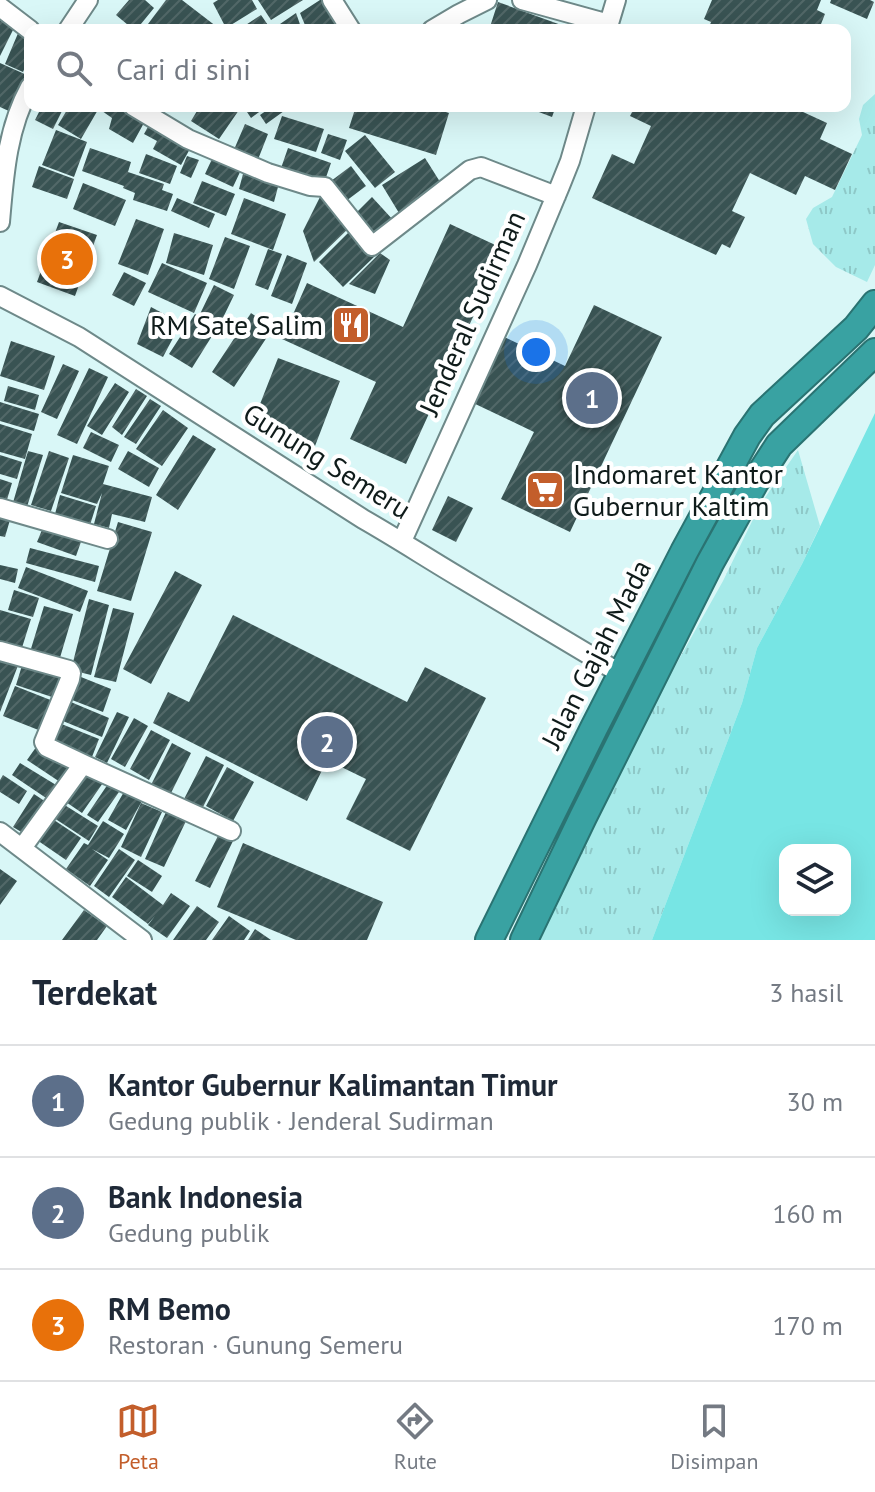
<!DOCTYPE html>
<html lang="id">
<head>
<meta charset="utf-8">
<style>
  :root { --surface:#fff; --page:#f2f2f3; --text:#1f2937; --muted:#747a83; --line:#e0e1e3; --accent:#c35e2b }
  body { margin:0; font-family:"PT Sans",sans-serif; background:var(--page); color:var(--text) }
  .controls { position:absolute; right:24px; bottom:24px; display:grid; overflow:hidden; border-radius:16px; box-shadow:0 8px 32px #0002 }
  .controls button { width:72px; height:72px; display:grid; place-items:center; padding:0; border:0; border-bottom:2px solid var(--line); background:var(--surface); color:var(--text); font:40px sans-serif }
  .you { position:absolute; left:536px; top:352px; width:28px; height:28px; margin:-20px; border:6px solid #fff; border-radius:50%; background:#1a73e8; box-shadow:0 0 0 12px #1a73e833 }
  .badge { display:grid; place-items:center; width:52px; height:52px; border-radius:50%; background:var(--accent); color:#fff; font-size:26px; font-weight:700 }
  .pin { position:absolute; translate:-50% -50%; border:4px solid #fff; box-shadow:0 2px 8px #0006 }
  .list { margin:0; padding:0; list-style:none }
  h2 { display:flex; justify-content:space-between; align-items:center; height:104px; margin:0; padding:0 32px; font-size:34px }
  h2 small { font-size:26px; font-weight:400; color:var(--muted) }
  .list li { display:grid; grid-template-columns:52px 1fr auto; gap:24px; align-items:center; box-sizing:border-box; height:112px; padding:0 32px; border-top:2px solid var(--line) }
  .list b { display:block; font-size:30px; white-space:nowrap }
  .list p { margin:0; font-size:26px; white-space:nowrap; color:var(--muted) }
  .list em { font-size:26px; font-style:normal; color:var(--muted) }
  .icon { flex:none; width:44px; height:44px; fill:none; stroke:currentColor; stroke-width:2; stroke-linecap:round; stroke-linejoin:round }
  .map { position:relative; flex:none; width:875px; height:940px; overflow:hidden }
  .search { position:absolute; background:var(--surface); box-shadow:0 8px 32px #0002; left:24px; right:24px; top:24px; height:88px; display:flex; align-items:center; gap:20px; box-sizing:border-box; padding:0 28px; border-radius:16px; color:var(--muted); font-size:30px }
  .sheet { height:440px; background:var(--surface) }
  nav { display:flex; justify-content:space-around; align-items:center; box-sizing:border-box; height:112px; border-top:2px solid var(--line); background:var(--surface); font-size:22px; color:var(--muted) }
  nav a { display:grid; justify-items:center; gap:4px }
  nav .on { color:var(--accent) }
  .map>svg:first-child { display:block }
  .grass { fill:url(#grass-tufts) }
  .water { fill:#77e5e4; fill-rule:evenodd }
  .building { fill:url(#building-hatch) }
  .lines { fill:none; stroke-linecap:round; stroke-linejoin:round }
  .minor-casing { stroke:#6e8989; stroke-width:22 }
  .highway-casing { stroke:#2a7372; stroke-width:30 }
  .minor { stroke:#fff; stroke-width:18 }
  .highway { stroke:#39a2a2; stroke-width:26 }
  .labels { text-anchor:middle; stroke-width:8; stroke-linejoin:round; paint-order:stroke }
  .street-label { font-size:28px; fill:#0f1b1a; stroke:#fff }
  .poi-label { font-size:28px; fill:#0f1b1a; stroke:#fff; text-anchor:end }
</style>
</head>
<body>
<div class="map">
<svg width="875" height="940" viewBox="0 0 875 940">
  <defs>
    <pattern id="grass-tufts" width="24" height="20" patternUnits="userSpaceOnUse" patternTransform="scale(2)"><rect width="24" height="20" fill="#a6eae9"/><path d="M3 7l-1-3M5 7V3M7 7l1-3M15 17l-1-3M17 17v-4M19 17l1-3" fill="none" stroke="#8ec8c7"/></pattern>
    <pattern id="building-hatch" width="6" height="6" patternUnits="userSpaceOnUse" patternTransform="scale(2)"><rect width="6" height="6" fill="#395353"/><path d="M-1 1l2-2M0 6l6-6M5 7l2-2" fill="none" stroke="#526868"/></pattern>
  </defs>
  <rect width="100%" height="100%" fill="#d9f7f7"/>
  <path class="grass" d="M875,94v171l-8,17 -31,-15 -23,-23 -7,-25 7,-11 19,-11 30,-62 -3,-16 4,-14z
    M798,450l22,76 -18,38 -45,84 -15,55 -90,237h-115l100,-206 86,-153 37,-76z"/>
  <path class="water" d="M875,413v527h-223l90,-237 15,-55 45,-84zM785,850h60v60h-60z"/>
  <path class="building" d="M129,0h16l9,8 -18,22h-2l-18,-15z
    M166,0h16l39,30h-65l-8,-6z
    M218,0h34l5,9 -31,19 -13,-25z
    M258,0h45l-32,20z
    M320,0h6l20,30h-39l-7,-17z
    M712,0h109l-4,10 8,4 -4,10 13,6h-126l3,-8 -7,-3z
    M831,0h39l4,2 -7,17 -37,-16z
    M498,2l77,28h-86z
    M296,13l6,17h-17l-5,-6z
    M261,15l9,13 -4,2h-28z
    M0,18l15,8 -15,30z
    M19,31l11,5v20l-7,16 -18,-8z
    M0,63l29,13 -18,36 -11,-5z
    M42,106h15l6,3 -10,20 -18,-9z
    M61,106h34l4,2 -18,31 -23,-14 9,-15z
    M105,106h15l25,15 -12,22 -24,-14 3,-11 -10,-7z
    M200,106h34l5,4 -20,29 -28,-18z
    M243,106h16l3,4 -11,8z
    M273,106h18l-25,18 -6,-9z
    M356,106h71l22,7 -13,42 -87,-27z
    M523,106h33l-4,11z
    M635,106h155l37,17 -7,16 32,15 -17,36 -30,-14 -9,19 -46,-22 -18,38 13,6 -15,31 -8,-4 -6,11 -124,-57 20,-44 22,10 17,-38 -21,-10z
    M282,116l42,13 -8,23 -42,-13z
    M150,123l41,24 -10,18 -28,-16 4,-8 -13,-7z
    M245,124l23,10 -11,28 -24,-10z
    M56,130l31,12 -13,35 -32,-12z
    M328,134l19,6 -7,20 -19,-7z
    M365,135l30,37 -20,16 -30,-37z
    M90,148l41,14 -3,10 36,12 -2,6 11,4 -6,17 -34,-11 2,-7 -12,-5 1,-2 -42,-15z
    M288,148l43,15 -8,23 -43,-15z
    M146,154l31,12 -7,18 -31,-11z
    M187,156l12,4 -8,18 -11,-5z
    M425,158l17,27 -43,28 -17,-28z
    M212,159l28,13 -7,15 -28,-13z
    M39,166l35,13 -7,20 -35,-12z
    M351,166l15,20 -20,15 -15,-20z
    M243,174l35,13 -4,15 -35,-13z
    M202,181l33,13 -9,22 -33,-13z
    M83,183l43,17 -11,26 -42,-17z
    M320,197l16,11 16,17 -38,37 -11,-31z
    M372,197l22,24 -17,16 -21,-24z
    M177,198l38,16 -6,14 -38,-17z
    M244,198l42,16 -13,36 -42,-16z
    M136,219l28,10 -16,46 -30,-11z
    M59,222l38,13 -22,61 -38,-14z
    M450,224l54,25 -98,215 -56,-25 26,-57 -94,-43 25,-56 96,44z
    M351,230l25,25 -33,32 -24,-25z
    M174,233l39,12 -9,30 -38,-12z
    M225,237l25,9 -16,43 -25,-10z
    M268,249l14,5 -14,36 -13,-5z
    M380,253l10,7 -15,34 -26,-10z
    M287,255l20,8 -15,41 -21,-8z
    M162,263l45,20 -13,30 -46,-21z
    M124,272l22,11 -12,23 -22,-11z
    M214,285l20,10 -14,29 -20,-10z
    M594,305l68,32 -92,195 -69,-33 33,-67 -65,-31 31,-66 65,31z
    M151,307l30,16 -18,34 -26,-13z
    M251,313l22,15 -39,59 -22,-15z
    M195,314l22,14 -25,40 -23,-14z
    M11,341l44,15 -11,34 -44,-14z
    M278,358l62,23 -25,65 -62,-24z
    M63,364l16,7 -22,48 -16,-7z
    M89,368l19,9 -31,67 -20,-9z
    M115,383l14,9 -27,43 -15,-9z
    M8,386l31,9 -4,15 -31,-9z
    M136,389l11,7 -25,39 -10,-8z
    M150,399l11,7 -25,38 -12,-7z
    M0,402l39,12 -5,17 -34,-10z
    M163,410l25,18 -26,38 -26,-17z
    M0,424l32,10 -7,25 -25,-7z
    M91,432l28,13 -8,17 -28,-14z
    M193,435l23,14 -38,61 -22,-15z
    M28,451l15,4 -17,55 -14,-4z
    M49,451l20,7 -18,53 -20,-6z
    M128,451l31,17 -10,19 -31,-18z
    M0,455l22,7 -5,17 -17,-5z
    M73,455l36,11 -6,18 49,13 -7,25 -33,-8 -3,14 -15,-4 8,-31 -5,11 -36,-11z
    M0,479l12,4 -6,20 -6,-2z
    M60,495l36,11 -6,19 -35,-11z
    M448,496l25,12 -17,34 -24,-12z
    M0,510l12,3 -7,24 -5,-1z
    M118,522l34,10 -21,69 -34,-10z
    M44,525l38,14 -6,17 -39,-14z
    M30,548l69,18 -4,16 -69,-19z
    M0,565l18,4 -3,14 -15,-4z
    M26,567l62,24 -8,21 -62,-24z
    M175,571l27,14 -51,99 -28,-15z
    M14,590l25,8 -6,19 -25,-7z
    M89,599l20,6 -18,70 -20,-5z
    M44,606l29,8 -14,47 -29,-9z
    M113,608l21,5 -18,69 -22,-5z
    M0,610l31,9 -11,35 -20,-6z
    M233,615l174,87 18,-35 61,31 -76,153 -64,-32 20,-40 -39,-19 -20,41 -154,-78 15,-31 21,10z
    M0,656l19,7 -19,49z
    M24,659l40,13 -9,26 -39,-13z
    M76,675l35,14 -8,23 -36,-14z
    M15,686l38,15 -12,30 -38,-15z
    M66,700l43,18 -7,19 -44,-18z
    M117,712l12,5 -22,46 -12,-6z
    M134,718l14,8 -23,41 -14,-8z
    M59,723l40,16 -9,23 -40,-17z
    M151,730l19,10 -21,40 -19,-11z
    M39,743l39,25 -12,18 -39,-26z
    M172,743l19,10 -21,42 -19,-10z
    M206,756l18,9 -25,50 -18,-10z
    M20,763l41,25 -9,14 -40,-27z
    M85,767l20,13 -23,33 -19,-13z
    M227,767l27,15 -21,39 -27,-15z
    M3,775l24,16 -8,13 -19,-12v-12z
    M108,784l11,8 -21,30 -11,-7z
    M125,790l18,9 -17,31 -18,-10z
    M34,794l15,10 -21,32 -15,-9z
    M141,803l21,9 -21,45 -20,-10z
    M63,804l35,22 -9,15 -35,-23z
    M166,812l20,9 -22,46 -19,-8z
    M48,816l33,22 -15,22 -32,-22z
    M103,821l21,13 -15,24 -17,-9 16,11 -18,26 -24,-17 18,-26 4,2z
    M219,834l14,7 -23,47 -15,-7z
    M243,843l140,59 -16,38h-71l-79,-33z
    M119,849l16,11 -26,37 -15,-11z
    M138,860l24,16 -10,16 -25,-16z
    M0,869l17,12 -17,24z
    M126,877l37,28 8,-12 19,13 -23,32 -19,-13 7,-9 -7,8 -36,-27z
    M197,906l22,16 -13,18h-33z
    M84,910l23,16 -10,14h-35z
    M229,916l21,15 -6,9h-32z
    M255,929l16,11h-23z"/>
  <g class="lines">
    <defs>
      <path id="minor" d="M332,0l19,30
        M522,0l87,24
        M0,7l30,23
        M68,30l20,-30
        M432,30l27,-16 28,-14
        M607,30l9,-30
        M133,106l55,33 80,34 42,13 15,1 47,59 98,-76 11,-3 75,29
        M0,222c4,-47 7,-93 30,-135
        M0,296l79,41 284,182c35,20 67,41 101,61 53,32 106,63 159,95
        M0,508l108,31
        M402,541l125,-276 33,-79 10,-25 16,-55
        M0,651l69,19 2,3 -1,6 -26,63 3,5 36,17
        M0,832l142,108
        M22,848l61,-84 148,67"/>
      <path id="highway" d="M489,940l105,-212 90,-176 63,-116 15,-21 94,-87 19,-24
        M524,940l59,-123 127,-254 45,-81 24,-37 96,-93"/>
    </defs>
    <use href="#minor" class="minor-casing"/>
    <use href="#highway" class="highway-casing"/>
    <use href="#minor" class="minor"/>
    <use href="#highway" class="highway"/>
  </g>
  <defs>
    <symbol id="restaurant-square" viewBox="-11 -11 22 22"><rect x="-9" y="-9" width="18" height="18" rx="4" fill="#c35e2b" stroke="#fff"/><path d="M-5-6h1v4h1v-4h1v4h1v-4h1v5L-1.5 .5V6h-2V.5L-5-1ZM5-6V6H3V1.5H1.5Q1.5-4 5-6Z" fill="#fff"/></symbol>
    <symbol id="supermarket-square" viewBox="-11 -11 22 22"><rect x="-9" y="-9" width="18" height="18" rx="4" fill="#c35e2b" stroke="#fff"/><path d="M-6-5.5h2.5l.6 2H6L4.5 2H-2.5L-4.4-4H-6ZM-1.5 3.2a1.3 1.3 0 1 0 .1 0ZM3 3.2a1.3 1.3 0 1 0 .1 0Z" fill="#fff"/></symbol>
  </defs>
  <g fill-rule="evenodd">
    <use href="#restaurant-square" x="329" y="303" width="44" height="44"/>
    <use href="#supermarket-square" x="523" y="468" width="44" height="44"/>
  </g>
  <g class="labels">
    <g class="street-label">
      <text transform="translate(472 313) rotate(-66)" y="10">Jenderal Sudirman</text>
      <text transform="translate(327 461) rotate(32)" y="10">Gunung Semeru</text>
      <text transform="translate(596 654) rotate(-63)" y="10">Jalan Gajah Mada</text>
    </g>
    <g class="poi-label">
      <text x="323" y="335">RM Sate Salim</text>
      <text x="573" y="484" text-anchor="start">Indomaret Kantor<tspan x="573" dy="32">Gubernur Kaltim</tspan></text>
    </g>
  </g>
</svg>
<div class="controls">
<button><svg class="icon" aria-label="layers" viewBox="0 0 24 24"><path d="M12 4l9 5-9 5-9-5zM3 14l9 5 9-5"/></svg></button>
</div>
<div class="you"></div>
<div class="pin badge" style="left:592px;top:398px;background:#5c6f8a">1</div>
<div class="pin badge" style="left:327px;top:742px;background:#5c6f8a">2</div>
<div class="pin badge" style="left:67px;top:259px;background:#e8710a">3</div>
<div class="search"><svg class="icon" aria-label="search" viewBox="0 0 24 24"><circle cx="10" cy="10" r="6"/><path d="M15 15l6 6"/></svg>Cari di sini</div>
</div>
<section class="sheet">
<h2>Terdekat<small>3 hasil</small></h2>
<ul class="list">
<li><span class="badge" style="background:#5c6f8a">1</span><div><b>Kantor Gubernur Kalimantan Timur</b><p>Gedung publik · Jenderal Sudirman</p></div><em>30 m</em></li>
<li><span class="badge" style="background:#5c6f8a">2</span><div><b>Bank Indonesia</b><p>Gedung publik</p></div><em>160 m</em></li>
<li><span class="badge" style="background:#e8710a">3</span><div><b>RM Bemo</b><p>Restoran · Gunung Semeru</p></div><em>170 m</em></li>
</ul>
</section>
<nav>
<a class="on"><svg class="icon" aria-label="map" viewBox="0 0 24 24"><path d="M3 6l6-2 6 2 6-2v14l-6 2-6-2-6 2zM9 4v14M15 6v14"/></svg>Peta</a>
<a><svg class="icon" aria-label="directions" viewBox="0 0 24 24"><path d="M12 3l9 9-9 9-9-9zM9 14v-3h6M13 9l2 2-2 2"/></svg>Rute</a>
<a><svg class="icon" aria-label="saved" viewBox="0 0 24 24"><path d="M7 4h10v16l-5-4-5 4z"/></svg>Disimpan</a>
</nav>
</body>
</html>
